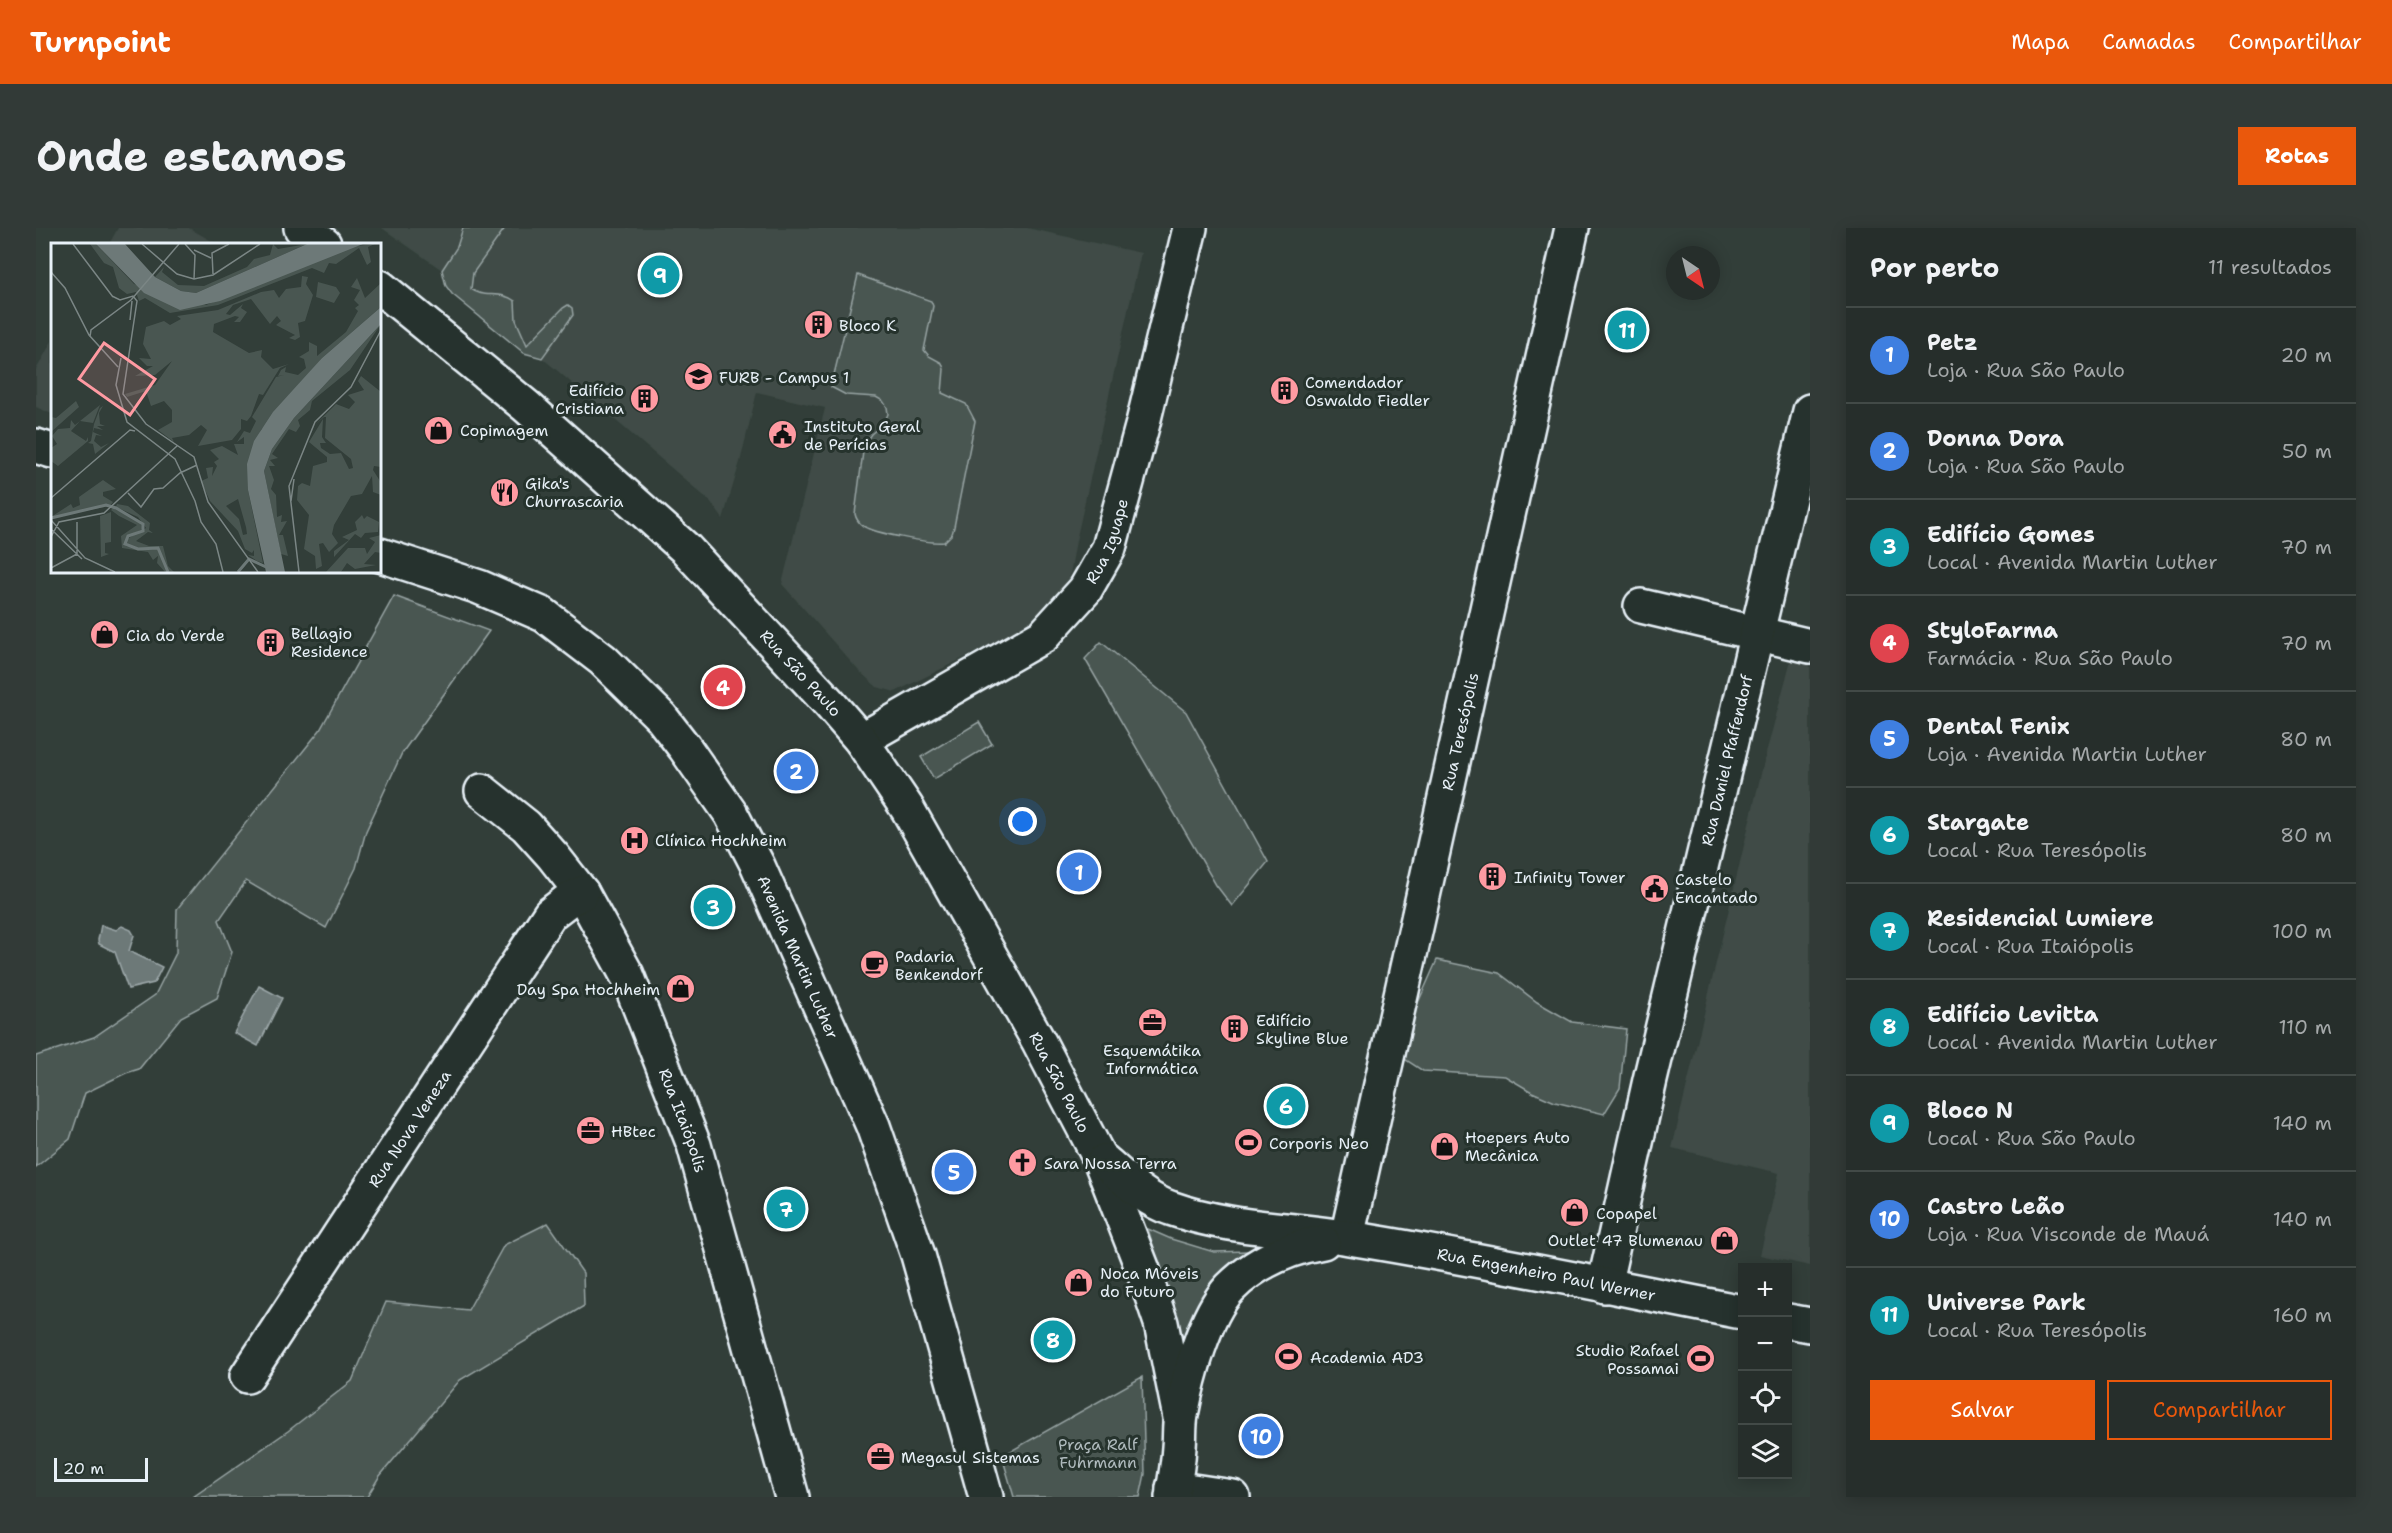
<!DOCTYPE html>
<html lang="pt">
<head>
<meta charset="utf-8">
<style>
  :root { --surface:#262e2b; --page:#323a37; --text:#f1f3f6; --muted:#a4a8a9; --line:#424a47; --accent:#ea580c }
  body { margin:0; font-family:"Shantell Sans",sans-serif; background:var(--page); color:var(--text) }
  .controls { position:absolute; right:18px; bottom:18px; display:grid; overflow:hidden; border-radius:0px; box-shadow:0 3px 15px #0003 }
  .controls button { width:54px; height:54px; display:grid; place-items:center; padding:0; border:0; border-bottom:2px solid var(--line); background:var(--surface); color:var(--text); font:30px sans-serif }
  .compass { position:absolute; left:1630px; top:18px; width:54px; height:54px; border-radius:50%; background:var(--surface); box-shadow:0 3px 15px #0003; rotate:145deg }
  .scale { position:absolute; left:18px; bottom:15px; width:94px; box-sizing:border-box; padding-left:6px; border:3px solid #e8f1f8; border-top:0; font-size:16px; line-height:21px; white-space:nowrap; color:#e8f1f8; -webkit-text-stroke:4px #26332d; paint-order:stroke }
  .you { position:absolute; left:987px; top:594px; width:21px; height:21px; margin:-15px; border:4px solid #fff; border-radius:50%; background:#1a73e8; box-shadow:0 0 0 9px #1a73e833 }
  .badge { display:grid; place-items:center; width:39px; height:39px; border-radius:50%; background:var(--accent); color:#fff; font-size:20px; font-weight:700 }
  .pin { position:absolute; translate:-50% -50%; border:3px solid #fff; box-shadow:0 2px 6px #0006 }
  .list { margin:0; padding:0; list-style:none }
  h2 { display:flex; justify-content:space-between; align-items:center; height:78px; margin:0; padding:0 24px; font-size:26px }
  h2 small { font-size:20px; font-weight:400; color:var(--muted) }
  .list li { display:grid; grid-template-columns:39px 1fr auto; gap:18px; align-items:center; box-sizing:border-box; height:96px; padding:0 24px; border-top:2px solid var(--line) }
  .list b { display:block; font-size:22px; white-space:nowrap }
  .list p { margin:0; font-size:20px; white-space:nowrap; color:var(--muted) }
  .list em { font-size:20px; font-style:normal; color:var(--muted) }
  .actions { display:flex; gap:12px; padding:18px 24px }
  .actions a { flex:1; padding:14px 0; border:2px solid var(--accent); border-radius:0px; text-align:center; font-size:21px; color:var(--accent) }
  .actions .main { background:var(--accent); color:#fff }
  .icon { flex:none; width:33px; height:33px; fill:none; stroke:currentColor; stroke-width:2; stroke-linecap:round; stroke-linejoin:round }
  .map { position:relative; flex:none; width:1774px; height:1269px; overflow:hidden; border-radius:0px }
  header { display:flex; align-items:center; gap:36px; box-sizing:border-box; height:84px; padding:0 30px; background:var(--accent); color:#fff }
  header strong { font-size:28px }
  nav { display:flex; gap:33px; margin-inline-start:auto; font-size:21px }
  .intro { display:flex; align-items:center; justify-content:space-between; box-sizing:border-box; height:144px; padding:0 36px }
  h1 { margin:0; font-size:42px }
  .button { padding:15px 27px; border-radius:0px; background:var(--accent); color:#fff; font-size:21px; font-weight:700 }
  main { display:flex; gap:36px; padding:0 36px }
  aside { flex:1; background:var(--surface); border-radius:0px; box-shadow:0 3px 15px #0003 }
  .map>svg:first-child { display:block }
  .built { fill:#3f4b46 }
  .green { fill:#495651; stroke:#98a4a4; stroke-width:1.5 }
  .water { fill:#6d7978; stroke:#9ea9ab; stroke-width:1.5 }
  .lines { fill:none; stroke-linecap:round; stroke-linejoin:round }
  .minor-casing { stroke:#e8f1f8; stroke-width:38 }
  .major-casing { stroke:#e8f1f8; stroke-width:38 }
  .minor { stroke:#26332d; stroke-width:33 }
  .major { stroke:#26332d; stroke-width:33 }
  .labels { text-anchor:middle; stroke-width:6; stroke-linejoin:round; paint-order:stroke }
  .poi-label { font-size:16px; fill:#e8f1f8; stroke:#26332d; text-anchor:start }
  .street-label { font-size:16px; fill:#e8f1f8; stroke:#26332d }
  .park-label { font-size:16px; fill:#b0bbbe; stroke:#26332d }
  .inset-river { fill:none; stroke:#6d7978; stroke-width:3 }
  .inset-road { fill:none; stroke:#7b8685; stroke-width:1.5 }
  .view { fill:#ff9aa2; fill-opacity:0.15; stroke:#ff9aa2; stroke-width:3 }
  .inset-edge { fill:none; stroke:#e8f1f8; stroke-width:3 }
</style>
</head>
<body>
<header>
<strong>Turnpoint</strong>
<nav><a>Mapa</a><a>Camadas</a><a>Compartilhar</a></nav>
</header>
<div class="intro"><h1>Onde estamos</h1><a class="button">Rotas</a></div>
<main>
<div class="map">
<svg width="1774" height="1269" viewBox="0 0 1774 1269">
  <rect width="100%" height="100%" fill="#323e39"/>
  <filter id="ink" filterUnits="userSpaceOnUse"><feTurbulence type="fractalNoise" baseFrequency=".0167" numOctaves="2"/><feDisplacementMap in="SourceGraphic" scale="12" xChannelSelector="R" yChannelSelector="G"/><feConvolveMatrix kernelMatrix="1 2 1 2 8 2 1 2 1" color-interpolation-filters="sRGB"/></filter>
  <g filter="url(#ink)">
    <path class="built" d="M82,0h71l28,16h-108z
      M346,0h645l114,25 -65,288 -11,61 -67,39 -103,51 -18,-5 -19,-17 -76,-86 43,-176 -68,-16 -17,70 -17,57 -13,-18 -157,-134 -11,-9 -18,-5 -72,-59 -6,-8 -4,-16z
      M16,113v73l-16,-7v-37z
      M1756,428l18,4v606l-50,-11 19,-82 -107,-25 93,-391z"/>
    <path class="green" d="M427,0h42l-32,45 -2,16c12,10 29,1 44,12l1,19 11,25 36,-37 5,-3 4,3 1,7 -31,43 -18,-5 -72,-59 -6,-8 -4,-16 15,-23z
      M822,47l73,26 2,5 -9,44 5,6 13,7 2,6 -2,24 24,11 9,17 -21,106 -2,7 -8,8c-13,2 -70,-9 -81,-16 -5,-4 -7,-7 -8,-12l9,-70 7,-10 13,-11 4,-9 -1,-7 -4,-6 -7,-4 -30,-2 -15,-8z
      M358,368l95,35 -87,122 -36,78 -10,37 -30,60 -80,-47 -27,39 13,32 -15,46 -36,19 -42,52 -13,4 -41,20 -15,46 -34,28v-111l58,-19 61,-42 21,-42 1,-44 143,-179z
      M1065,414l85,70 82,150 -36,44 -16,-21 -131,-226z
      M943,494l13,22 -58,35 -13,-22z
      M1401,732l62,13 38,29 35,20 54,7 -6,59 -16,26 -49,-12 -23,-10 -27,-16 -82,-5 -20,-13 7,-37z
      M512,995l35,50 1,33 -124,74 -81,97 -12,20h-174l95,-66 64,-50 34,-79 82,8 36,-65z
      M1112,1001l23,10 43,13 33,-1c-33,33 -47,58 -68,99l-8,-46z
      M1106,1149l3,97 -5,23h-126l-12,-41z"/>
    <path class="water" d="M65,697l15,5 6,-4 9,4 3,5 -5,16 33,16 -8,16 -26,6 -13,-37 -16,-8 -1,-4z
      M223,758l23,12 -24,48 -24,-13z"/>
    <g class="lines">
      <defs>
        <g id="minor">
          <path d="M1605,378l169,40"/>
          <path id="s1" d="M825,512l182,-104 42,-46 24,-42 34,-125 47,-195"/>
          <path id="s2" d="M446,563l44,35 27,30 29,37 45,82 67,170 98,352"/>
          <path id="s3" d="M1311,1009l225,-1009"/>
          <path id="s4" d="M1568,1058l46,-206 160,-669"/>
          <path id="s5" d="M211,1148l303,-462 17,-13 15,-8"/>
          <path d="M1137,1260l60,9"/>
        </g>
        <g id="major">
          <path d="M265,0l23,16"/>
          <path id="s6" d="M344,59l146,119 160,143 143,154 32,37 46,68 132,234 60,115 44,113 18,53 19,94"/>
          <path d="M0,218l16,5"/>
          <path id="s7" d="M344,327l99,32 65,28 59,45 58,57 24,31 46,66 27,52 115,260 45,129 68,242"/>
          <path id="s8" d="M1068,933c20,17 41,39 66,47 59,21 119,20 179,30 132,21 263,49 393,74"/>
          <path d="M1752,1093l22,4"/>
          <path d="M1136,1269c3,-16 6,-33 7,-50 1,-10 0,-21 2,-32 7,-37 23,-99 49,-127 25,-25 58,-40 93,-46"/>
        </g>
      </defs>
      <use href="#minor" class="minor-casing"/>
      <use href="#major" class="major-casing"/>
      <use href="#minor" class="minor"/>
      <use href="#major" class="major"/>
    </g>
  </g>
  <defs>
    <symbol id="building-disc" viewBox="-11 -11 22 22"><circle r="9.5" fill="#ff9aa2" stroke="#26332d"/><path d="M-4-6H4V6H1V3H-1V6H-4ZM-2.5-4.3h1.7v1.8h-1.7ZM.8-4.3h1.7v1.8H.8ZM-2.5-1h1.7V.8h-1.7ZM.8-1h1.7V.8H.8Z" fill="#111"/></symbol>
    <symbol id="university-disc" viewBox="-11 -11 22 22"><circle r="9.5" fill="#ff9aa2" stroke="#26332d"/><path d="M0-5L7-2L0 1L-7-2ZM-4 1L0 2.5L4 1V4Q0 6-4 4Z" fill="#111"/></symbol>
    <symbol id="shop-disc" viewBox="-11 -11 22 22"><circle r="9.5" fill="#ff9aa2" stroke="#26332d"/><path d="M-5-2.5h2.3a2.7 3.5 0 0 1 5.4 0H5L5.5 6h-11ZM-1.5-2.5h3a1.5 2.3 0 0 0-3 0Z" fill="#111"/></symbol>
    <symbol id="civic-disc" viewBox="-11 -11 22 22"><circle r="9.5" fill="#ff9aa2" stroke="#26332d"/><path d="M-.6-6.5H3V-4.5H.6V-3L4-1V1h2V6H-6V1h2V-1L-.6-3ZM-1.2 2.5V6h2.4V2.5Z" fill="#111"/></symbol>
    <symbol id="restaurant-disc" viewBox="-11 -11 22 22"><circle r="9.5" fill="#ff9aa2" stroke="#26332d"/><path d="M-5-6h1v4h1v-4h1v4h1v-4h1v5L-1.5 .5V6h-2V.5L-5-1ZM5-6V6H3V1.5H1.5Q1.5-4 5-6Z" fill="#111"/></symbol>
    <symbol id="hospital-disc" viewBox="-11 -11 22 22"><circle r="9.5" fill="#ff9aa2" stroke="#26332d"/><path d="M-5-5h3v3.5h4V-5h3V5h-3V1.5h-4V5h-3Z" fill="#111"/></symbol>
    <symbol id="cafe-disc" viewBox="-11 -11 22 22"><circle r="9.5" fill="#ff9aa2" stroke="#26332d"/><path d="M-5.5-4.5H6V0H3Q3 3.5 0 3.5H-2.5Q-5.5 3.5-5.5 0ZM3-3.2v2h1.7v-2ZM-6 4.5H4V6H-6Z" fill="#111"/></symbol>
    <symbol id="office-disc" viewBox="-11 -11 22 22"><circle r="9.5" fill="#ff9aa2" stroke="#26332d"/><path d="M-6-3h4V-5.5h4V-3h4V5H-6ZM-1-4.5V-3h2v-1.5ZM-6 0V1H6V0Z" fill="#111"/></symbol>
    <symbol id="stadium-disc" viewBox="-11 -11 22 22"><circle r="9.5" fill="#ff9aa2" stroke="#26332d"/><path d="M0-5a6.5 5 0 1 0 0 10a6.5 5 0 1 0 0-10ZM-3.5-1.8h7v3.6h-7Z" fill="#111"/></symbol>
    <symbol id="church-disc" viewBox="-11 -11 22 22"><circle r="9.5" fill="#ff9aa2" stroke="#26332d"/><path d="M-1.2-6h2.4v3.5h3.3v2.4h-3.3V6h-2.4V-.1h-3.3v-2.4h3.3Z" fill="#111"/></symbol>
  </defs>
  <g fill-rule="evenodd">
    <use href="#building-disc" x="766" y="80" width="33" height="33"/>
    <use href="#university-disc" x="646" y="132" width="33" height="33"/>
    <use href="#building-disc" x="1232" y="146" width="33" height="33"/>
    <use href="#building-disc" x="592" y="154" width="33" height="33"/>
    <use href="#shop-disc" x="386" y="186" width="33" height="33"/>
    <use href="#civic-disc" x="730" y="190" width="33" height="33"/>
    <use href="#restaurant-disc" x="452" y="248" width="33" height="33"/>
    <use href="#shop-disc" x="52" y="390" width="33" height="33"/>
    <use href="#building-disc" x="218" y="398" width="33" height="33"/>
    <use href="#hospital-disc" x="582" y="596" width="33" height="33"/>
    <use href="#building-disc" x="1440" y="632" width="33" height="33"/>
    <use href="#civic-disc" x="1602" y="644" width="33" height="33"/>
    <use href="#cafe-disc" x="822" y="720" width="33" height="33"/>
    <use href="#shop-disc" x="628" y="744" width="33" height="33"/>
    <use href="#office-disc" x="1100" y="778" width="33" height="33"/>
    <use href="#building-disc" x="1182" y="784" width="33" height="33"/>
    <use href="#office-disc" x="538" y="886" width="33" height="33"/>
    <use href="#stadium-disc" x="1196" y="898" width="33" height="33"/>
    <use href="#shop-disc" x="1392" y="902" width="33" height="33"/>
    <use href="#church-disc" x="970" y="918" width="33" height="33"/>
    <use href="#shop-disc" x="1522" y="968" width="33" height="33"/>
    <use href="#shop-disc" x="1672" y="996" width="33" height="33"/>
    <use href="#shop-disc" x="1026" y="1038" width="33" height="33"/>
    <use href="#stadium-disc" x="1236" y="1112" width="33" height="33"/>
    <use href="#stadium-disc" x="1648" y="1114" width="33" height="33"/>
    <use href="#office-disc" x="828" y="1212" width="33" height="33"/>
  </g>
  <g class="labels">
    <g class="poi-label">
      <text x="803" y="103">Bloco K</text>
      <text x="683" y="155">FURB - Campus 1</text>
      <text x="1269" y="160">Comendador<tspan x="1269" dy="18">Oswaldo Fiedler</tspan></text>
      <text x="588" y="168" text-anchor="end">Edifício<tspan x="588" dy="18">Cristiana</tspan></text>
      <text x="768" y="204">Instituto Geral<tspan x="768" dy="18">de Perícias</tspan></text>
      <text x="424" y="208">Copimagem</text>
      <text x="489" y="261">Gika's<tspan x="489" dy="18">Churrascaria</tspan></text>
      <text x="255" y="411">Bellagio<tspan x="255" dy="18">Residence</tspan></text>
      <text x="90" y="413">Cia do Verde</text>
      <text x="619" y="618">Clínica Hochheim</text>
      <text x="1478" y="655">Infinity Tower</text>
      <text x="1639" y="657">Castelo<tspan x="1639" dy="18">Encantado</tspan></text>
      <text x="859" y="734">Padaria<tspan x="859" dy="18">Benkendorf</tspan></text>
      <text x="624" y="767" text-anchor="end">Day Spa Hochheim</text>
      <text x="1220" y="798">Edifício<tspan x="1220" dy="18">Skyline Blue</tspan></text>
      <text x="1116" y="828" text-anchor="middle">Esquemátika<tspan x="1116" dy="18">Informática</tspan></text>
      <text x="575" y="909">HBtec</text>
      <text x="1429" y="915">Hoepers Auto<tspan x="1429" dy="18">Mecânica</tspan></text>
      <text x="1233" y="921">Corporis Neo</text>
      <text x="1008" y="941">Sara Nossa Terra</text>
      <text x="1560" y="991">Copapel</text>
      <text x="1667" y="1018" text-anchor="end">Outlet 47 Blumenau</text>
      <text x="1064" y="1051">Noca Móveis<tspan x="1064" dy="18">do Futuro</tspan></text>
      <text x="1643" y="1128" text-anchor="end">Studio Rafael<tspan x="1643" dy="18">Possamai</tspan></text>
      <text x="1274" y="1135">Academia AD3</text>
      <text x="865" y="1235">Megasul Sistemas</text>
    </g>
    <g class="street-label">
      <text dy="6" stroke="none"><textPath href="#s1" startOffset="326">Rua Iguape</textPath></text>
      <text dy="6" stroke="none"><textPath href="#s6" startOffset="572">Rua São Paulo</textPath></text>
      <text dy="6" stroke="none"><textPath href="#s3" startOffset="518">Rua Teresópolis</textPath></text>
      <text dy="6" stroke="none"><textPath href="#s4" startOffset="540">Rua Daniel Pfaffendorf</textPath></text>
      <text dy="6" stroke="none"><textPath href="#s7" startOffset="608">Avenida Martin Luther</textPath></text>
      <text dy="6" stroke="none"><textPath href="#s6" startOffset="1058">Rua São Paulo</textPath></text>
      <text dy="6" stroke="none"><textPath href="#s2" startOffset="393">Rua Itaiópolis</textPath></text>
      <text dy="6" stroke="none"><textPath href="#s5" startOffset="296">Rua Nova Veneza</textPath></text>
      <text dy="6" stroke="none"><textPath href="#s8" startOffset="464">Rua Engenheiro Paul Werner</textPath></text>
    </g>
    <g class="park-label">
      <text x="1062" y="1222">Praça Ralf<tspan x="1062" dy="18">Fuhrmann</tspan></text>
    </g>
  </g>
  <g transform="translate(15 15)">
    <rect width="330" height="330" fill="#323e39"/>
    <path d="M39,1h6l38,40 72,21 148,-59 21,-2 -7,3 3,15 -4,3 -8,-17 -23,16 -7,-1 -5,10 -12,-5 -94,37 -48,8 -25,-15 -6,3 -3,-9 -9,2 -8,-6 -6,-21 -9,-4zM222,1l5,5 29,-5 -111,49 -15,-2 -26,-14 9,-10 -2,5 16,13 26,1 43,-19 7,-8 16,-4zM251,33l6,1 -2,7 7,11 -8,26 -7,2 2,14 -5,3 -6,-2 6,-3 -19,-10 5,-4 -4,-5 -7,8 -19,-25 -18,6 -7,9 4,1 13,-11 -2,4 6,4 -7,10h-6l5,-5 -4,-1 -21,8 -1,8 36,21 13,-3 -1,7 12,12 16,-5 -9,4 -17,27 -4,-1 -8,22 -4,5 -6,-2v10l-9,11 -34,6 9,-16 -6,-5 -12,10 -17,3 2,4 -16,-12 14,-8v-12l-8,-9 -13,5 -5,-15 -19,6 -2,-3 30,-9 17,-24 -17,14 -20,1 18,-10h-6l-8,-8 12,1 -8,-15 3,-17 18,-6 6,4 11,-6 -4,-3 41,-6 43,-18 13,-2 5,8 7,-9 15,-2zM306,35l8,20 16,-15v24l-59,51 -61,72 -13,60 15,73 -6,-2 -9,-6 6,1v-6l-2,3 -7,-4 -7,-18 -28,-30 -9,-20 7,-3 -2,-10 7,-1 -1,9 5,-10 -3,-4 5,-3 -9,-9 12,-4 16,9 -4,-11h10v-7l-7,5 7,-11 6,2 6,-12 -4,-4 24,-40 8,-2 -6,1 3,-6 5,-3 -1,5 13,3 8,-7 -2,-9 -5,-2 10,-6v-9l8,4v10l29,-24 12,-21 -3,-3 4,-3 -5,-5 6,-10 -9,-3zM187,256l8,28 1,7 -4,1 -4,-16 -13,-13zM267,39l18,5 4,6 -6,10 -18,-6zM330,81l-31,46 -38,31 -2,9 -12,10 2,6 -4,6 -7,-3 -17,25 6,4 -8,2 5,6h-6l5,14 -3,9 5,6 1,22 5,-2 -1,7 6,-1 -8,14h4l5,21 -7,-2 -17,-83 8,-22 22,-31zM310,133l20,16v75l-7,-1 -1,4 7,11 1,14 -8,-3 -1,-16 -10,18 -11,2 -17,29 -2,9 6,9 -9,9 -6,-9 -4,1 3,22 -6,3 -1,-13 -11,-7 5,-34 -12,-15 1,-14 4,-3 8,3 3,-20 14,-4v-5l-18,-15 14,-23 -1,18 4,6h-6l1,5 9,6 11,-1 8,16 4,-1 -2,-9 -26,-21 1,-21h-2l-8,7 20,-20 13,5 6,-7 -7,-7 16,-5 -6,-9zM25,158l3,6 -28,25v-15l5,1zM49,162l-7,18 -13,-2 -9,10 15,10 2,-4v4l-30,25 -7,-5v-13l6,-4 -5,-8 6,-7 12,-1 1,-8 4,5zM52,163l-4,7 1,11 5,2h-8l6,4 -9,-2 -1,4 9,4 -6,-1 -2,6 7,6 8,-4 -14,11 -2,-10 -5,-1 3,-2 3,-17 6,-16zM52,237l13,9 -13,3v4l10,6 -3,4 -59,11 20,-13 2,4 7,-3 -1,-8zM66,261l11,2 22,17 -1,7 4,3 -5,-1 -12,9 13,5h14l5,20 6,6h-9l-8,-9 1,-7 -5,4 -5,-8 -26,-4 -1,-12 16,-11 -18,-9 -8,-6 2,-2 29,15 1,6 -17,8v9l11,2 -10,-4v-5l19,-11 -8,-11 -22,-10zM60,269v30l-6,1v10l4,1 -8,3 -1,-41zM311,272l2,4 3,-3 12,6 -1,10 -13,1 -4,5 -6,-4 -21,23v-6l15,-11 -7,-3 15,-7 -2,-8zM330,292v18l-6,-1 -11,12 12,1 -21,4 -8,-6 -6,9h-15l22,-24h17l2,6 8,-12 -6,-4z" fill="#495651" fill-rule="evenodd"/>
    <path d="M45,1h29l30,33 26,14 15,2 111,-49h56l-143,57 -40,9 -36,-17zM330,64v17l-87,94 -22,31 -8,22 21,101h-19l-18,-82 -1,-26 7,-23 19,-29 49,-54z" fill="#6d7978"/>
    <path class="inset-river" d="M0,275l55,-13 10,3 27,16v7l-15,5 -3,8 13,5 20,-1 10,24M187,329l11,-13 17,8"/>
    <path class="inset-road" d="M22,1l40,53M91,1l35,30 17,5 19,-4 47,-31M134,1l10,11 -1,24M143,7l17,8M0,29l14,16 24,47 29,32M162,31l-1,-21 17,-9M61,53l8,4 13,-4 4,5 -14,93 23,30 48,33 14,45 50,70M79,77l2,-19M39,94l1,-7 40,-30 48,-56M70,115l-5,27 11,37 48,37 20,42 6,21 15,22 7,28M77,250l13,14 13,-18 9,-1 17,-15 17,-8M0,255l79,-68 5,1M240,258l3,-22M0,277l34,38 30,14M1,287l30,29M0,294l8,-15 45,-9 73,-67M0,325l26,-14v-32M248,329l-10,-86 26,-64 36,-35 30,-57"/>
    <path class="view" d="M53,100l51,36 -25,36 -51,-36z"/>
    <rect width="330" height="330" class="inset-edge"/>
  </g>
</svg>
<div class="controls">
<button>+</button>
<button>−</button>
<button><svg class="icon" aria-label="locate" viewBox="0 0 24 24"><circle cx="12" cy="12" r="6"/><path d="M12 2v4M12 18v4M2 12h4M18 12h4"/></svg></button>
<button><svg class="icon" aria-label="layers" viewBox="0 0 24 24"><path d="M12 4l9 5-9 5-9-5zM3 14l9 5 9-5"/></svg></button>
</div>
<svg class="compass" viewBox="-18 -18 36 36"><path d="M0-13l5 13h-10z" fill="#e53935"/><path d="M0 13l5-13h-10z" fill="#a4a8a9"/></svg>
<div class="scale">20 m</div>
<div class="you"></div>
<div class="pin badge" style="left:1043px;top:644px;background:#3f7fe0">1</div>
<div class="pin badge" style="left:760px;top:543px;background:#3f7fe0">2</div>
<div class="pin badge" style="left:677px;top:679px;background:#0f9aa8">3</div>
<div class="pin badge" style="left:687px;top:459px;background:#e0444e">4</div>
<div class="pin badge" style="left:918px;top:944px;background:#3f7fe0">5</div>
<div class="pin badge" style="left:1250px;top:878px;background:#0f9aa8">6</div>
<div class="pin badge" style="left:750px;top:981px;background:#0f9aa8">7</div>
<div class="pin badge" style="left:1017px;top:1112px;background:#0f9aa8">8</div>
<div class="pin badge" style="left:624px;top:47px;background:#0f9aa8">9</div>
<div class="pin badge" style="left:1225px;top:1208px;background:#3f7fe0">10</div>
<div class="pin badge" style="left:1591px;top:102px;background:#0f9aa8">11</div>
</div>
<aside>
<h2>Por perto<small>11 resultados</small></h2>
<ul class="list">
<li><span class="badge" style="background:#3f7fe0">1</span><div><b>Petz</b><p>Loja · Rua São Paulo</p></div><em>20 m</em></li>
<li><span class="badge" style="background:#3f7fe0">2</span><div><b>Donna Dora</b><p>Loja · Rua São Paulo</p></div><em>50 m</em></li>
<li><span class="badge" style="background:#0f9aa8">3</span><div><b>Edifício Gomes</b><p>Local · Avenida Martin Luther</p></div><em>70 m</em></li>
<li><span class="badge" style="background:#e0444e">4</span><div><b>StyloFarma</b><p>Farmácia · Rua São Paulo</p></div><em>70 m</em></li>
<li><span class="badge" style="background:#3f7fe0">5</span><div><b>Dental Fenix</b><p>Loja · Avenida Martin Luther</p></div><em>80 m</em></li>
<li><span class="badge" style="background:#0f9aa8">6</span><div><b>Stargate</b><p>Local · Rua Teresópolis</p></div><em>80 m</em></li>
<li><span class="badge" style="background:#0f9aa8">7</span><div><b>Residencial Lumiere</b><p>Local · Rua Itaiópolis</p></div><em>100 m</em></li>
<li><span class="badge" style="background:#0f9aa8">8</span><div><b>Edifício Levitta</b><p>Local · Avenida Martin Luther</p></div><em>110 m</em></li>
<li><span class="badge" style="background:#0f9aa8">9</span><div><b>Bloco N</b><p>Local · Rua São Paulo</p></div><em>140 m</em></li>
<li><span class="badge" style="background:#3f7fe0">10</span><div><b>Castro Leão</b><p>Loja · Rua Visconde de Mauá</p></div><em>140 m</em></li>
<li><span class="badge" style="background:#0f9aa8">11</span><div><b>Universe Park</b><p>Local · Rua Teresópolis</p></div><em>160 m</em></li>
</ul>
<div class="actions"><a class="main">Salvar</a><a>Compartilhar</a></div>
</aside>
</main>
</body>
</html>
